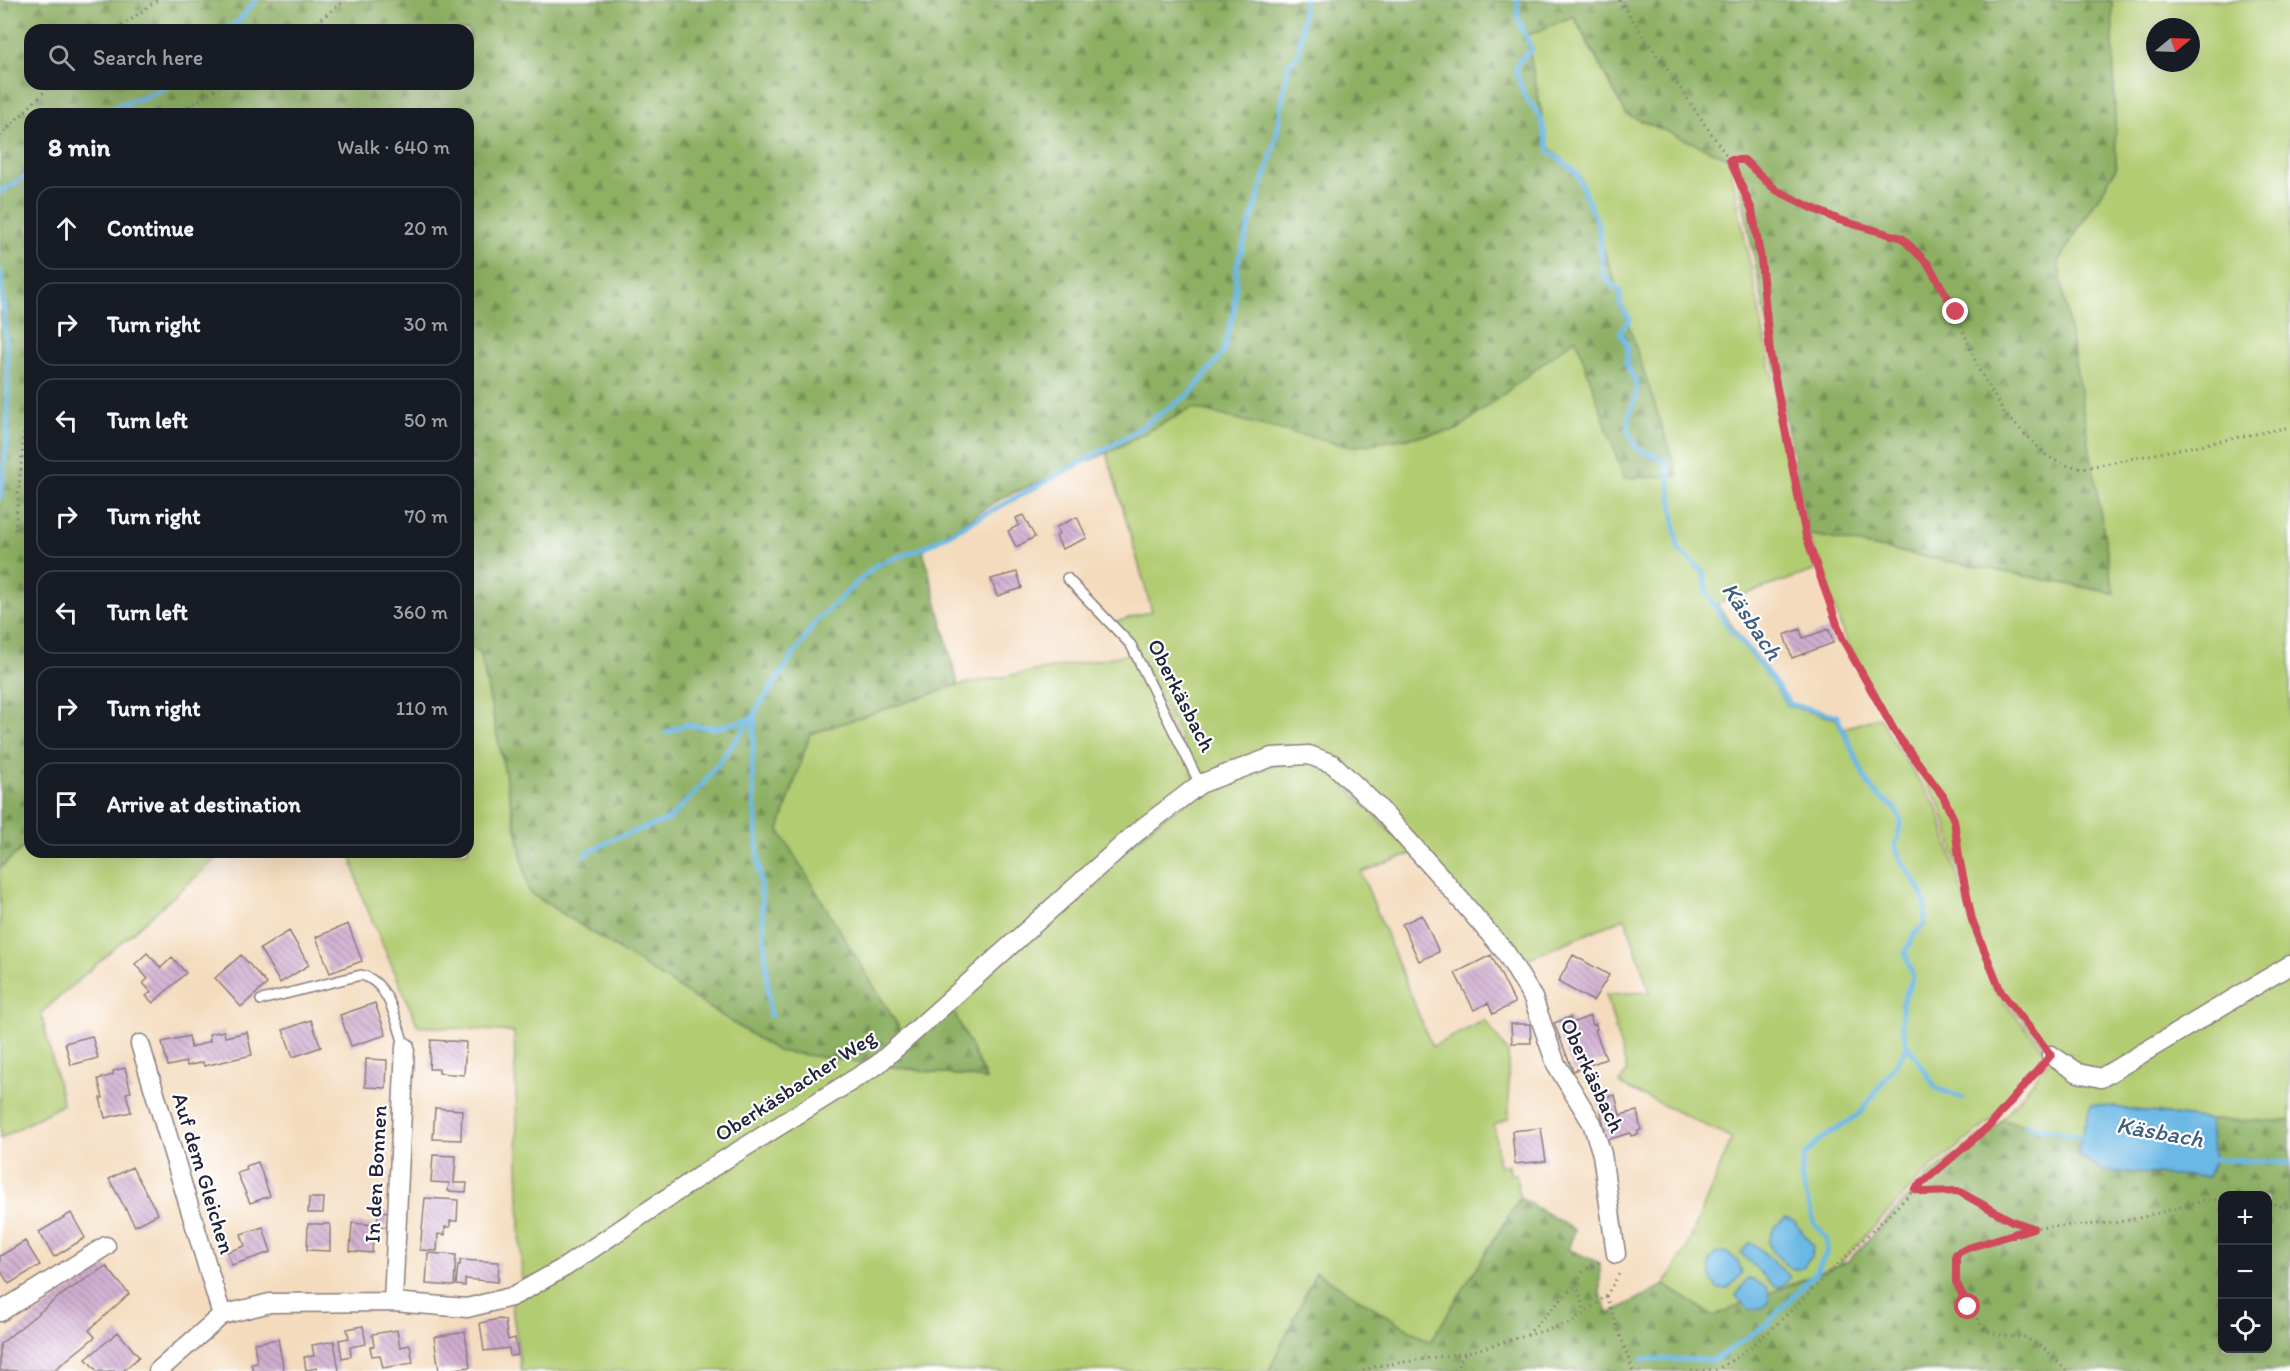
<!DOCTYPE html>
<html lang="en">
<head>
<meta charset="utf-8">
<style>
  :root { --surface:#171b24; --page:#20242c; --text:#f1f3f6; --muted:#9ea1a6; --line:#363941 }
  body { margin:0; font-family:Itim,sans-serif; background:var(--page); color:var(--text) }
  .controls { position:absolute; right:18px; bottom:18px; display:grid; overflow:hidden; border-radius:12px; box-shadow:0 6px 24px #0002 }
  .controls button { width:54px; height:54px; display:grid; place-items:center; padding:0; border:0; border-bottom:2px solid var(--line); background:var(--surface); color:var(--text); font:30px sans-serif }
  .compass { position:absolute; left:2146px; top:18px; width:54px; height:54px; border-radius:50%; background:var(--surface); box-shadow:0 6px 24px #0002; rotate:71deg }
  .stop { position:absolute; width:18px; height:18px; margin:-14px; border:4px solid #d1495b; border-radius:50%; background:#fff }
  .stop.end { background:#d1495b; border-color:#fff; box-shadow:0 2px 6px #0008 }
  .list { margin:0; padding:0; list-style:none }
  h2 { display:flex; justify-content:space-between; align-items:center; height:78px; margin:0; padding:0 24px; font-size:26px }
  h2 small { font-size:20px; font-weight:400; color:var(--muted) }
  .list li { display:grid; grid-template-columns:39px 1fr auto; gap:18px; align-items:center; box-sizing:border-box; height:84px; margin:0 12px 12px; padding:0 12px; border:2px solid var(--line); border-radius:18px }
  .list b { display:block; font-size:22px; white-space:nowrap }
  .list em { font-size:20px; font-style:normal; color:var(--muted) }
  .icon { flex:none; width:33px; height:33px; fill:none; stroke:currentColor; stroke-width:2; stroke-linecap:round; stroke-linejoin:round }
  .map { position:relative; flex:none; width:2290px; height:1371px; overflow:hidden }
  .search { position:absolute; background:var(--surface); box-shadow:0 6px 24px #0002; left:24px; top:24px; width:450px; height:66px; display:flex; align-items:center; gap:15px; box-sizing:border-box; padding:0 21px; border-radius:18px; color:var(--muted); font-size:22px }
  .panel { position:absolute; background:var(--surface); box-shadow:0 6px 24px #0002; left:24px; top:108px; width:450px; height:750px; border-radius:18px }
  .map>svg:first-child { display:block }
  .green { fill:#b2cc72; stroke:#6a7756; stroke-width:1.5; fill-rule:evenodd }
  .forest { fill:url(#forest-firs); stroke:#586950; stroke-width:1.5; fill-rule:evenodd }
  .water { fill:#6bb8e5; stroke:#466d90; stroke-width:1.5 }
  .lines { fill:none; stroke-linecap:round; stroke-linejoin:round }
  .stream { stroke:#6bb8e5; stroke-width:5 }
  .building { fill:url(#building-back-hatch) }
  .lane-casing { stroke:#8b7e7c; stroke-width:12 }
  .street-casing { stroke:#8b7e7c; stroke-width:21 }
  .path { stroke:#8b7e7c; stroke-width:3; stroke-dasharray:1.5 4.5; stroke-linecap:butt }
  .lane { stroke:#fff; stroke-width:9 }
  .street { stroke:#fff; stroke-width:18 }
  .route { stroke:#d1495b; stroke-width:8 }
  .labels { text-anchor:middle; stroke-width:4.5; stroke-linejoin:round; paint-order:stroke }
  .street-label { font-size:22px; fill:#22223b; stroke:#fff }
  .water-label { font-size:24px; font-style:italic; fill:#3f5e7f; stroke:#fff }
</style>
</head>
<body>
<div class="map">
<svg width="2290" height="1371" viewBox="0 0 2290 1371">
  <defs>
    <pattern id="forest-firs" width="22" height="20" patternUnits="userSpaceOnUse" patternTransform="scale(1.5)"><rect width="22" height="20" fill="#8db064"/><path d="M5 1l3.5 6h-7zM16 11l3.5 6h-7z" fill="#738f54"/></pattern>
    <pattern id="building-back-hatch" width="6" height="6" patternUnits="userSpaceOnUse" patternTransform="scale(1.5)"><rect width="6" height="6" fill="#d1add0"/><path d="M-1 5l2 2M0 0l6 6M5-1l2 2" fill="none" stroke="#a98caa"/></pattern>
  </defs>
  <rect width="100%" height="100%" fill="#fff"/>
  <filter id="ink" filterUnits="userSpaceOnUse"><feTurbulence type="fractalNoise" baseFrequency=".0167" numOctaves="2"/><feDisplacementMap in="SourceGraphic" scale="12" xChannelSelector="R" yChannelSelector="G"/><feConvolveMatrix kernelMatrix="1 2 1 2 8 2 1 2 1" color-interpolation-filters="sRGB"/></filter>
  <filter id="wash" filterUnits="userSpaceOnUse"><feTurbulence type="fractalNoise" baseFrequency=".008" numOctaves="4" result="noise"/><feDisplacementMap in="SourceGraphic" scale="24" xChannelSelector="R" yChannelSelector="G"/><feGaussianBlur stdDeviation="1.35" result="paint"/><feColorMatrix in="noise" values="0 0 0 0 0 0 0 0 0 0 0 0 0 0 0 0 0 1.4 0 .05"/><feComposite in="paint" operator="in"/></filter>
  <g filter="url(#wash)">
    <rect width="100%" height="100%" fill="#f4dbbd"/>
    <path class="green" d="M2108,0h182v1121l-81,-1 -118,-16 -8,33 -81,-17 51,-64 -55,-67 -24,-69 -33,-114 -45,-69 -52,-101 -36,-102 305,59 -55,-331 58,-94 -4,-165zM2155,27h36v36h-36z
      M1573,16l53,98 100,43 4,6 74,373 12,34 -99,34 71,102 48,13 26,55 2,-2 -20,-44 36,-11 12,23 46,69 32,111 25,71 53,64 -61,69 -60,47 -89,94 -124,51 -50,-31 22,-36 46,-111 -113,-54 8,-13 -21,-77 44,-2 -25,-74 -108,45 -8,-12 -200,-202 -107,32 -68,-136 -22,-22 40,-12 -45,-158 85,-45 159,39 106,-17 119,-93 48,141 -44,-302 -32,-30 -22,-110z
      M468,648l12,3 49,241 248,159 99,13 -354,226 -8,-258 -96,-6 -56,-129 -12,-45h118z
      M1135,653l64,133 -293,253 -128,-209 32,-96 148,-49z
      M1308,759l21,7 88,86 -56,20 71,175 53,-27 23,33 1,65 -15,7 5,41 10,-1 1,9h6l4,24 -90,145 -114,-71 -47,99h-748l-10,-72 368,-234 107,14 -35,-73 188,-171 64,-44 75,-28z
      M30,841v11h194l-183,161 22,91 -63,35v-271z"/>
    <path class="forest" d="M0,0h2108l4,3 4,166 -58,93 56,331 -306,-59 -73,-373 -109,-47 -52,-98 -48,20 22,110 32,30 98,300 -54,2 -48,-140 -119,92 -106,17 -159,-39 -85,45 -105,45 -79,52 35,135 -148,49 -31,96 128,211 44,-35 35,73 -209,-28 -248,-159 -49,-241 -12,-3v-534h-438v727l-30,27zM30,30h438v54h-438z
      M2002,1120l81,17 -6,17 27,17 104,6 6,-17 -5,-40 81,1v250h-1021l47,-99 114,70 90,-144 55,32 -7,19 32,14v31l9,20 55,-29 50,31 134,-55 81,-86zM2222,1196h46v152h-46z"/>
    <path class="water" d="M2091,1104l118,16 5,40 -6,17 -104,-6 -27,-17z
      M1785,1218l10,4 18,24 -2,11 -10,12h-10l-19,-18 -4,-9 7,-16z
      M1749,1243l5,1 36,33 -3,5 -7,5 -7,-2 -32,-32z
      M1726,1252l12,9 4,12 -14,16h-11l-6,-10 -2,-18 7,-8z
      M1747,1279h6l15,10 2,10 -6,8 -15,3 -13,-14z"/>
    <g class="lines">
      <path class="stream" d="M1518,0l-1,16 15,34 -14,12 -2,9 9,26 16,21 8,33 27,21 23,55 5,50 16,14v13l10,16 -10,12 8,16 -2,16c22,33 3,32 2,63 0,6 6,15 9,21l30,14 11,87 26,24 3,21 22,34 31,35 30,41 47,12 29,64 8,12 22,17 5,12 -6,26 7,15 18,27 6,19 -2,17 -9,9 -10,18 8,25 -11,27v24l6,18 28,42 27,10
        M224,30l15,-9 17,-21
        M109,114l7,-8 32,-10 24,-12
        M0,192l30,-18
        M0,271c8,73 13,153 0,226
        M666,733l19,-8 30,3 36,-9
        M584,855l29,-16 55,-19 31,-31 55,-73
        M770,1016l-18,-248 3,-56 63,-93 58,-54 49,-18 197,-107 69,-47 32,-40 11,-42 3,-46 38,-121 14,-82 10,-6 5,-56
        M2025,1125l64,13
        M2208,1159l82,4
        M1641,1359l73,1 53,-36 50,-53 10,-19 -1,-14 -12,-16 -13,-44 3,-21 13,-15 44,-29 47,-67"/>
    </g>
    <g id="blocks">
      <path class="building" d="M1023,515l12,22 -19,10 -8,-16 11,-6 -3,-7z
        M1077,517l10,21 -25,11 -6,-13 3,-2 -3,-7z
        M1017,572l5,16 -25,8 -6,-17z
        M1800,629l3,9 26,-9 4,14 -41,15 -8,-23z
        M1422,915l17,37 -20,9 -17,-37z
        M348,924l14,37 -32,12 -14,-36z
        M289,931l20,34 -29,18 -20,-34z
        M147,953l14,15 11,-11 14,16 -33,30 -7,-7 5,-4 -8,-9 5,-4 -13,-15z
        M241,955l26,29 -26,23 -26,-29z
        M1491,955l24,48 -22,11 -5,-11 -14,7 -19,-37z
        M1573,955l36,20 -16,26 -35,-19z
        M375,1003l11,32 -35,11 -11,-31z
        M1590,1016l3,9 3,-1 1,5 -2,1 11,29 -33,12 -19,-48 16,-6 2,6z
        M311,1020l10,27 -28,10 -10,-27z
        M1511,1024h19l1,19h-19z
        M224,1031l1,6 22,-5 5,23 -48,11 -1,-4 -16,4 -1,-4 -18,4 -6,-24 27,-6 2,12 19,-7 -1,-7z
        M92,1036l6,22 -27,7 -6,-22z
        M431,1040l35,2 -2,33 -25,-2v-4h-10z
        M366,1059l21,1 -1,28 -21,-1z
        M125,1068l6,24 -5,1 5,19 -26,6 -5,-20h3l-5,-19 15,-4v-4z
        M1615,1095l5,20 17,-4 4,19 -3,1v3l-7,2 -1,-3 -23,7 -9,-41z
        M435,1108l27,2 -1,30 -28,-1z
        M1541,1128l5,33 -31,3 -3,-33z
        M433,1155l23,1 -2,27h13l-1,9 -18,-1 1,-8 -18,-1z
        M258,1162l12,34 -20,7 -13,-30 10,-3 -1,-4z
        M132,1167l26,47 -23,12 -26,-47z
        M309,1198h15l-1,15h-15z
        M425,1198l33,2 -1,21h-7v6h-5v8l-7,-1 -1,17 -17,-1z
        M378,1211l10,1 -1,15 -10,-1z
        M71,1213l14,25 -31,19 -15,-25z
        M352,1223l22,2 -2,28 -22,-2z
        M308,1224h22v27l-23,-1z
        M263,1227l8,25 -39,13 -5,-13 18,-6 -4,-12z
        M25,1241l15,24 -31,19 -9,-14v-14z
        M428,1253l28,2 -2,31 -28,-2z
        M460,1260l39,2 -1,20 -33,-3v7l-9,-1 2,-20h2z
        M106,1266l23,28 -40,36 6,7 -42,34h-53v-27l61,-49z
        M498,1319l7,1 3,20 7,-2 3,17 -8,1 -1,-8 -25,3 -4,-28z
        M363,1326l3,18 -16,3 1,9 -9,2 -3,-18 10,-2 -2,-9z
        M397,1330l3,17 10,-2 3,18 -30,5 -3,-13 -8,1 -2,-9 4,-1 -2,-12z
        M118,1332l21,25 -16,14h-26l-11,-12z
        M465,1332l5,35 -31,4 -5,-34z
        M278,1339l6,32h-31l-2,-7 6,-1 -3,-20z
        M334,1341l5,30h-22v-3l-11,2 -2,-13 10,-1 -2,-11z"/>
    </g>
  </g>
  <g filter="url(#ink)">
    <use href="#blocks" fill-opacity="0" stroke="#8b7e7c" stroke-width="1.5"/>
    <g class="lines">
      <defs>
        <path id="lane" d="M1067,578l64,67 69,139
          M261,1000l100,-25c29,7 35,47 44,72"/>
        <path id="street" d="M140,1044l82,271
          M2051,1055l27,18 23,5 189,-113
          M393,1302l12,-255
          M0,1312l106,-66
          M158,1371l64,-56 48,-12 123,-1 74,6 44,-11 10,-5 44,-25 148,-100 164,-102 260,-233 63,-48 72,-27 37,-2 24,9 45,43 63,70 65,76 27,45 23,66 36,59 10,31 14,100"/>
      </defs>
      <use href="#lane" class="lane-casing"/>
      <use href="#street" class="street-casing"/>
      <path class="path" d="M1619,0l112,162 21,48 9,49 9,94 36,183 36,102 53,94 48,64 11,24 5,37 13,63 29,72 39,49
        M117,30l40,-30
        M307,30l38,-30
        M179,114l44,-30
        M0,136l52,-52
        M1730,160h14l33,30 33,17 29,13 63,18 26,26 28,48 22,56 27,46 42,42 18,9 19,3 206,-41
        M30,306v33
        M15,530l15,-160
        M1915,1189l10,3 33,-1 54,30 21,7 81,-5 29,-6 60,-16 19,-2
        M2268,1203l22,5
        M2032,1229l-64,19 -12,6v28l12,25 17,23 18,6 21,1 22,13 20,21
        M1576,1284l9,27
        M1606,1296l27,75
        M1527,1335l49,-51 8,-14 16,-8
        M1363,1371l14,-5 88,-13 106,-30 35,-27 15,-25
        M1455,1371l10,-18
        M1691,1371l25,-1 23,-14 31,-25 145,-142 74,-63 51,-59"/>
      <use href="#lane" class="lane"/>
      <use href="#street" class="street"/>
    </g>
  </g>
  <g class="lines" filter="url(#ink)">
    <path class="route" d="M1956,312l-28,-48 -26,-26 -63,-18 -29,-13 -34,-17 -32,-30h-14l22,50 9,50 9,93 36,183 36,102 53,94 48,64 11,24 5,37 13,63 29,72 50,63 -62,71 -74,63 10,3 33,-1 54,30 21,7 -65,20 -12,6v28l12,25"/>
  </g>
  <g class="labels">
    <g class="street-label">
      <text transform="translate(1182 695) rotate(63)" y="8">Oberkäsbach</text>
      <text transform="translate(1593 1075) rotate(65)" y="8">Oberkäsbach</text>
      <text transform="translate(795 1085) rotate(-33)" y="8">Oberkäsbacher Weg</text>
      <text transform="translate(204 1173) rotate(73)" y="8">Auf dem Gleichen</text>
      <text transform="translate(375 1174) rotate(-87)" y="8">In den Bonnen</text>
    </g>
    <g class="water-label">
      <text transform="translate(1752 621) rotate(56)" y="8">Käsbach</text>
      <text transform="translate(2160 1132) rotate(10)" y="8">Käsbach</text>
    </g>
  </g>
</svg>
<div class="controls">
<button>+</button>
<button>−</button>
<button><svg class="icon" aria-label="locate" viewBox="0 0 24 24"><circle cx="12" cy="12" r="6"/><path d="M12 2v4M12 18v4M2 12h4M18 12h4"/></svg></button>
</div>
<svg class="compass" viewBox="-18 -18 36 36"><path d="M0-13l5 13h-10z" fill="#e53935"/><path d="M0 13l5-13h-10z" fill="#9ea1a6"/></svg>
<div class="stop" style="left:1968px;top:1307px"></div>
<div class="stop end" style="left:1956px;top:312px"></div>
<div class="search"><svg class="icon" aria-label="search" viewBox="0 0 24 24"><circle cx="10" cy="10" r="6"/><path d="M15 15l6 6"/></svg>Search here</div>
<section class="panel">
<h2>8 min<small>Walk · 640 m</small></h2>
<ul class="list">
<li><svg class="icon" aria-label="ahead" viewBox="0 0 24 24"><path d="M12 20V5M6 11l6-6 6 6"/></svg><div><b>Continue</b></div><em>20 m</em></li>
<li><svg class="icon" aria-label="right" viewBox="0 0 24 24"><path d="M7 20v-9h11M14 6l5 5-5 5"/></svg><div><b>Turn right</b></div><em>30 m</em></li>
<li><svg class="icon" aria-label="left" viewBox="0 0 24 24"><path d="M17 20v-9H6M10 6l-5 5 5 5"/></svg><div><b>Turn left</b></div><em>50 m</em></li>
<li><svg class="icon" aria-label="right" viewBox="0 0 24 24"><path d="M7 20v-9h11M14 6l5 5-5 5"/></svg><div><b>Turn right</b></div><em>70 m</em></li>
<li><svg class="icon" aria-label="left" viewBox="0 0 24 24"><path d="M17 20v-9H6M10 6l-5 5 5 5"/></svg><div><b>Turn left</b></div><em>360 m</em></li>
<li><svg class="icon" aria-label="right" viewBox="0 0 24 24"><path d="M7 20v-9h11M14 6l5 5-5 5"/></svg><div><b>Turn right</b></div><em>110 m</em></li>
<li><svg class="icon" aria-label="arrive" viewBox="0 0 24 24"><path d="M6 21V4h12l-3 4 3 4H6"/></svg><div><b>Arrive at destination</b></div></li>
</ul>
</section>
</div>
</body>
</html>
